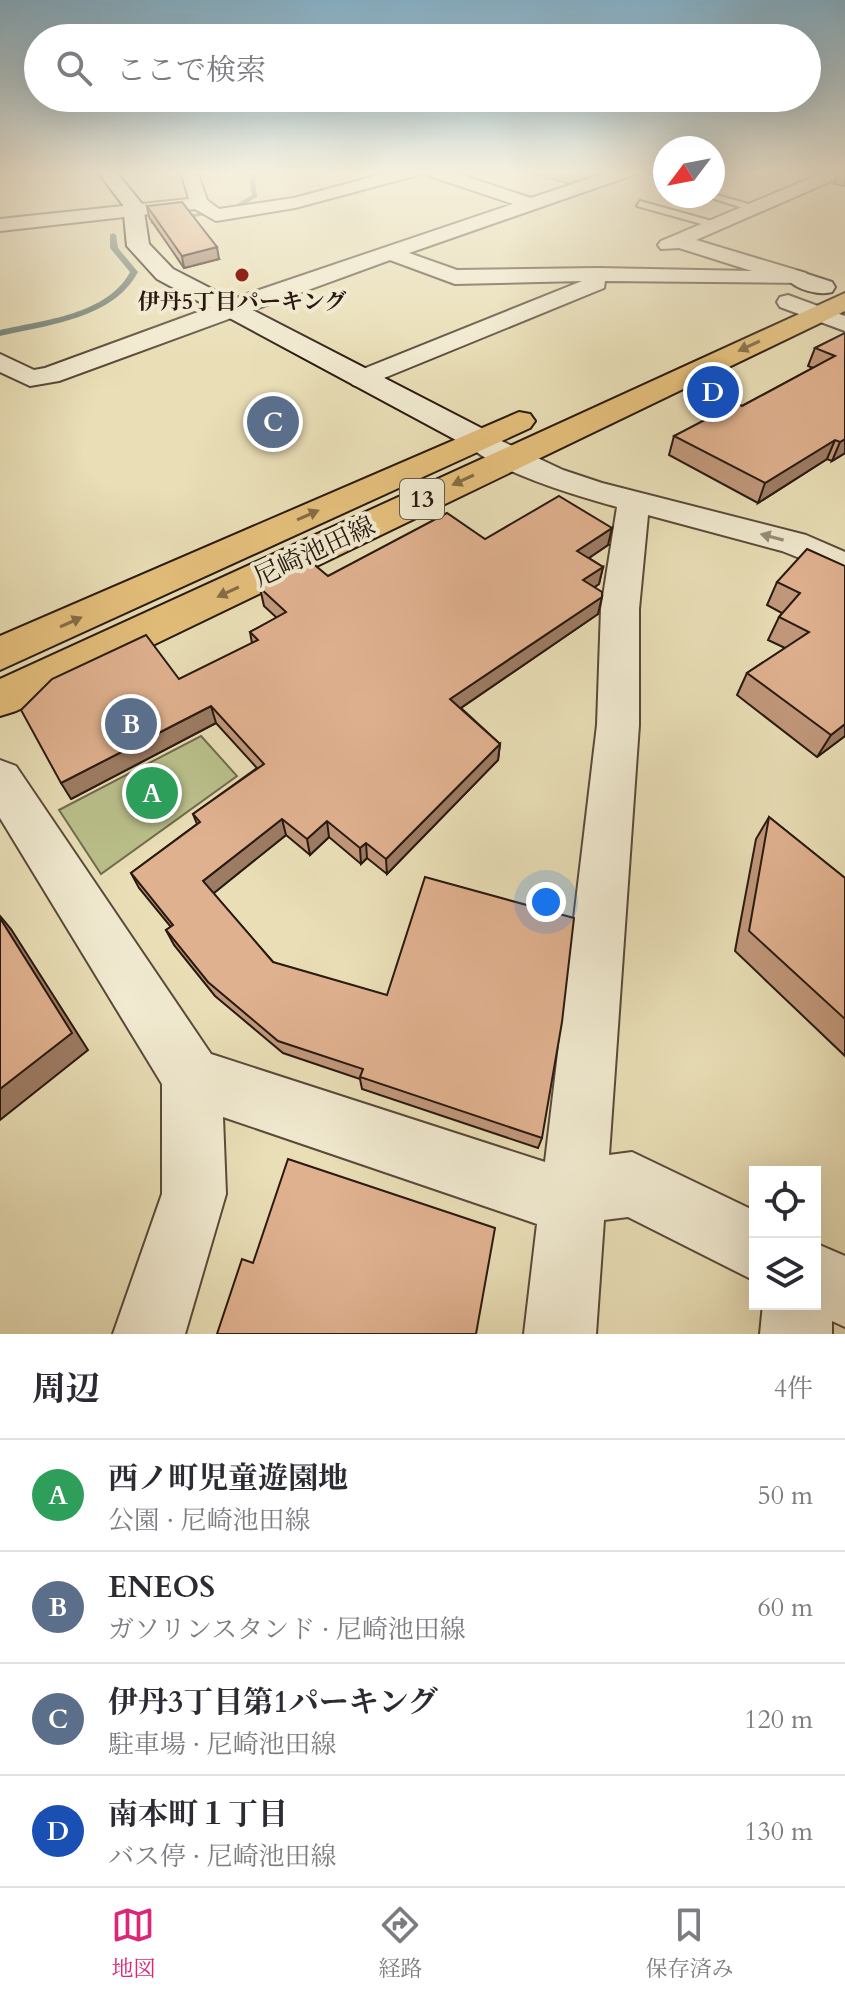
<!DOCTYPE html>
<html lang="ja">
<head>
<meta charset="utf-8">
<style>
  :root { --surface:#fff; --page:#f7f7f7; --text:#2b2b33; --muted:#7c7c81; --line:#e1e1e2; --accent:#db2777 }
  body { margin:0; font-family:Cardo,"Noto Serif JP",serif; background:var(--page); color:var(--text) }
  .controls { position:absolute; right:24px; bottom:24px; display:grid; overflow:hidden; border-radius:0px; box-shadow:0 8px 32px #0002 }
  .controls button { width:72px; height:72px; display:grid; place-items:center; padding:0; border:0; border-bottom:2px solid var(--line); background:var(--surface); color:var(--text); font:40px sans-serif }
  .compass { position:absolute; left:653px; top:136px; width:72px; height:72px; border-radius:50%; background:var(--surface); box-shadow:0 8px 32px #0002; rotate:238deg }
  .you { position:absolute; left:546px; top:902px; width:28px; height:28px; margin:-20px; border:6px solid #fff; border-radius:50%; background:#1a73e8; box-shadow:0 0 0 12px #1a73e833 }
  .badge { display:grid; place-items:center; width:52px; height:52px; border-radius:50%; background:var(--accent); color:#fff; font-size:26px; font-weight:700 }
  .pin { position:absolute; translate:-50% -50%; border:4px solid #fff; box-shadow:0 2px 8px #0006 }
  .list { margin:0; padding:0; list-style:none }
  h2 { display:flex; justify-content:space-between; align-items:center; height:104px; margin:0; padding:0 32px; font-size:34px }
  h2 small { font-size:26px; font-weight:400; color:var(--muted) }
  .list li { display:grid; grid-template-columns:52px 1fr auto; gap:24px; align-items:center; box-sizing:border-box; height:112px; padding:0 32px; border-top:2px solid var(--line) }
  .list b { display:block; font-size:30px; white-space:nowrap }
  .list p { margin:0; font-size:26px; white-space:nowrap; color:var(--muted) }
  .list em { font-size:26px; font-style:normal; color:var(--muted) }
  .icon { flex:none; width:44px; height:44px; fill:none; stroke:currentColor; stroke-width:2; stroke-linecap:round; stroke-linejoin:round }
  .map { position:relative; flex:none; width:845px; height:1334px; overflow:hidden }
  .search { position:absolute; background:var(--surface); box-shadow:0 8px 32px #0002; left:24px; right:24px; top:24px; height:88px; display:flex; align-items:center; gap:20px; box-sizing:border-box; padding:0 28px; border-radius:44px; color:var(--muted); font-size:30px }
  .sheet { height:552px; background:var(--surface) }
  nav { display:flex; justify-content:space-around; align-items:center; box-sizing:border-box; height:112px; border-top:2px solid var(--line); background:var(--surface); font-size:22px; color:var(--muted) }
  nav a { display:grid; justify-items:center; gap:4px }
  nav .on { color:var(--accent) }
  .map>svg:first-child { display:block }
  .green { fill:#bac08b; stroke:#726c4e; stroke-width:2 }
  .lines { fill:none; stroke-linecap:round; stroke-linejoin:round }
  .stream { fill:#6b7b71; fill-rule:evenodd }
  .lane-casing { stroke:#594a3a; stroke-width:4 }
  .street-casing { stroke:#594a3a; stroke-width:4 }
  .secondary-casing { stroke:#291910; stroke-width:4 }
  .primary-casing { stroke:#291910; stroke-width:4 }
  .lane { fill:#f1ead0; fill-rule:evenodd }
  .street { fill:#f1ead0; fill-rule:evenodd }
  .secondary { fill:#f1ead0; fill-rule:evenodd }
  .primary { fill:#e4bf7b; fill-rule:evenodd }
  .wall { fill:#c1987b; stroke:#291910; stroke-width:2 }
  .shaded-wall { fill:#9d7c64; stroke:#291910; stroke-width:2 }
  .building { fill:#e0b18f; stroke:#291910; stroke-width:2 }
  .oneway { fill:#866c46 }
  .oneway2 { fill:#978c7a }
  .poi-dot { fill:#8f2418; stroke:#f1ead0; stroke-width:3 }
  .labels { text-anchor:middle; stroke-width:8; stroke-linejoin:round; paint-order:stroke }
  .far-poi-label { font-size:22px; font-weight:bold; fill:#291910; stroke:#f1ead0 }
  .shield { fill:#f1ead0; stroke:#65584a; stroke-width:2 }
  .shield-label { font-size:24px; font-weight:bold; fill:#291910 }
  .street-label { font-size:26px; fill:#291910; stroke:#f1ead0 }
</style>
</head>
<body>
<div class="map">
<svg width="845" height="1334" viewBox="0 0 845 1334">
  <rect width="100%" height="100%" fill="#e9deb6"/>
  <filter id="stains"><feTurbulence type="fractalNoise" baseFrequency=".0025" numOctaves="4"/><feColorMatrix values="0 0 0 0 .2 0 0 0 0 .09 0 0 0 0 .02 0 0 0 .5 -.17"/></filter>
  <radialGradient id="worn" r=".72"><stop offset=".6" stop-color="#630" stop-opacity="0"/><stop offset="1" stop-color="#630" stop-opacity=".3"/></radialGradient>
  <path class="green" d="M524,171h76l7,2 -34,12z
    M201,736l36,40 -136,98 -42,-64z"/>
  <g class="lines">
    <path class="stream" d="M255,171h6l-6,7 2,19 -19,11 -19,4v-2l15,-4 18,-11 -3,-17z
      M204,212l2,3 -54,9 -3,-2z
      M113,233l3,2 2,13 20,24c-25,47 -91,53 -138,64v-6c43,-10 107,-15 130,-58l-20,-24v-13z"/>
    <defs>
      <path id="lane" d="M713,194l46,13 2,2 -5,3 -51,-16z
        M640,201l79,22 2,2 -5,3 -79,-22z"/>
      <path id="street" d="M181,171h16l10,29 12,9 75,-11 100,-27h26l-2,4 -123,33 -79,13 -21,-12 -195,22v-12l189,-20z
        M425,171h24l82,27 80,-27h24l-2,4 -224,78 48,17 141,-2 154,3 -73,-23 -18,1 -3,-4 3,-4 166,-70h18v4l-149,65 110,33 3,5 -3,5 -201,-2 -1,7 -242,99 -9,-2 -4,-6 4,-6 229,-92 -127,3 -65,-24 -331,121 -29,5 -30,-14v-18l34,16 11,-2 205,-75 263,-89 -86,-29z
        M788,295l57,21v15l-65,-24 -3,-5 3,-5z
        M478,430l85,40 39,13 204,52 39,17v24l-63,-25 -134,-36 -9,94v116l-30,430 23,-3 123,59v70l-127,-64 -24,3 -8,114h-72l13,-110 -314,-107 3,77 -41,140h-72l49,-140v-110l-162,-266v-58l16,6 195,288 334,108 52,-437 4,-116 16,-102c-37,-10 -133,-38 -154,-68l5,-6z
        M815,1243l30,13v71l-13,-6v13h-72l3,-30h52z"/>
      <path id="secondary" d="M97,171h18l28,34 6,39 24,25 316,163 5,7 -5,7 -11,3 -11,-3 -310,-167 -30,-33 -4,-41z
        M798,271l34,11 3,5 -3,5c-14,4 -37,-3 -46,-14l4,-5z"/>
      <path id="primary" d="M845,293v18l-829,400 -16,5v-37z
        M519,412l11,2 5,7 -5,7 -530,242v-34z"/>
    </defs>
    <use href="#lane" class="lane-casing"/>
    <use href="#street" class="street-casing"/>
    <use href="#secondary" class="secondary-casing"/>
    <use href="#primary" class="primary-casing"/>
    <use href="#lane" class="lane"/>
    <use href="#street" class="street"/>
    <use href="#secondary" class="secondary"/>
    <use href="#primary" class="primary"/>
  </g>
  <path class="wall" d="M838,171h7v15l-11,-2z
    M147,206l72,53 -35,9 -35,-51z
    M845,333v120l-13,8 -5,-2 -69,44 -89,-48 5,-19 68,-30 71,-38 -5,-2 7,-18z
    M485,539l123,6 -19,13 14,9 -4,17 -4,3 3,27 -137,94 39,36 -2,16 -111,114 -20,-16 -6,6 -32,-27 -19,18 -24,-20 -73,58 60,69 269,176 -4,10 -176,-59 -2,-10 -77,-26 -68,-57 -41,-51 -8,-15 5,-3 -32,-39 -8,-15 66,-49 -4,-10 64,-46 -41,-45 -145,76 181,-156 -2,-11 27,-14 -13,-12 -4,-18 68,-12z
    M845,566v170l-28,21 -80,-62 10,-22 38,-25 -17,-8 11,-23 3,-4 -15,-8 10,-23z
    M769,817l76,61v178l-110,-105 21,-112z"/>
  <path class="shaded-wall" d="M217,247l2,12 -35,9 -2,-12z
    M845,439v14l-13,8 8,-19z
    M835,440l-8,19 -69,44 7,-20z
    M612,528l-4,17 -34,23 3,-17z
    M603,567l-4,17 -19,13 3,-17z
    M602,597l-4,17 -149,102 1,-17z
    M211,706l5,17 -145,76 -10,-16z
    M845,724v12l-28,21 14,-22z
    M500,744l-2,16 -111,114 -1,-15z
    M282,819l4,16 -77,62 -6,-16z
    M327,821l2,16 -19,18 -3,-16z
    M366,843l1,15 -6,6 -1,-16z
    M0,916l11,13 77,121 -88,70z"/>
  <path class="building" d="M182,202l35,45 -35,9 -35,-50z
    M845,333v106l-5,3 -5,-2 -70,43 -91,-47 63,-33 5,3 93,-50 -20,-8z
    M559,496l53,32 -35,23 26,16 -20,13 19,12v5l-152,102 50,45 -114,115 -20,-16 -6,5 -33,-27 -20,18 -25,-20 -79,62 70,81 114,33 38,-118 149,41 -12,104 -20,116 -182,-61 3,-8 -85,-28 -70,-59 -42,-52 7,-5 -42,-52 69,-51 -7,-8 71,-50 -53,-58 -150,77 -40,-73 31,-31 94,-44 33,44 79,-39 -8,-8 36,-20 -26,-24 51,-26 17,14 119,-63 38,26z
    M807,549l38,17v158l-14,11 -84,-62 62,-41 -30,-15 21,-24 -23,-11z
    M769,817l76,61v141l-96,-88z
    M0,918l72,115 -72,56z
    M288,1159l207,69 -19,106h-259l25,-75 11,4z"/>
  <defs><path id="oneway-solid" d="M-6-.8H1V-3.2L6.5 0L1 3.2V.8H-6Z" transform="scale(2)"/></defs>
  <g class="oneway">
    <use href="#oneway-solid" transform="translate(749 346) rotate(155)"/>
    <use href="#oneway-solid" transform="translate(463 480) rotate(155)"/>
    <use href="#oneway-solid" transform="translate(308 515) rotate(-24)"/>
    <use href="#oneway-solid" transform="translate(228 592) rotate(155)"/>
    <use href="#oneway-solid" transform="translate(71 622) rotate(-24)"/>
  </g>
  <use class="oneway2" href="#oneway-solid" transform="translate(772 537) rotate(-165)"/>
  <linearGradient id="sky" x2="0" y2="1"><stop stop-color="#87b7d2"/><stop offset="0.48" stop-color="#f5f0de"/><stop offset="1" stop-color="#f5f0de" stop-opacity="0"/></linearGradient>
  <rect width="845" height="358" fill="url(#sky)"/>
  <circle class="poi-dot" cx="242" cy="275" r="8"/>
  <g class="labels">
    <g class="far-poi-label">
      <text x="242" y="309">伊丹5丁目パーキング</text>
    </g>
    <rect class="shield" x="400" y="479" width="44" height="40" rx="6"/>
    <g class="shield-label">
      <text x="422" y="507">13</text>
    </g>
    <g class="street-label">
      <text transform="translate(314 551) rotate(-25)" y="9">尼崎池田線</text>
    </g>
  </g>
  <rect width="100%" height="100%" filter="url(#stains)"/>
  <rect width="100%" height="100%" fill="url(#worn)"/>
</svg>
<div class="controls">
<button><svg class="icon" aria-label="locate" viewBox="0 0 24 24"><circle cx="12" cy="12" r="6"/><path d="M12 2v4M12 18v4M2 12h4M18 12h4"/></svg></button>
<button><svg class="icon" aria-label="layers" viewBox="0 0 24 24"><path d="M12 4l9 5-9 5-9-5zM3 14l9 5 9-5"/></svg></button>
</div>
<svg class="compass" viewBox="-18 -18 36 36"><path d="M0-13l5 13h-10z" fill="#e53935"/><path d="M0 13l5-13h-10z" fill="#7c7c81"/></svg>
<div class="you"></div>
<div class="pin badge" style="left:152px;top:793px;background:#2e9e5b">A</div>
<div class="pin badge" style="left:131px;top:724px;background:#5c6f8a">B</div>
<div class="pin badge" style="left:273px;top:422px;background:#5c6f8a">C</div>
<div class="pin badge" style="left:713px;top:392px;background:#1a4fb4">D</div>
<div class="search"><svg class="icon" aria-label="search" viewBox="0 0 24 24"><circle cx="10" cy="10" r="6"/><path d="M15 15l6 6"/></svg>ここで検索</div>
</div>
<section class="sheet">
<h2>周辺<small>4件</small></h2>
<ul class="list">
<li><span class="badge" style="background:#2e9e5b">A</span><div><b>西ノ町児童遊園地</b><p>公園 · 尼崎池田線</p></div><em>50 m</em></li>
<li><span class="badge" style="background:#5c6f8a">B</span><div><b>ENEOS</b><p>ガソリンスタンド · 尼崎池田線</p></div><em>60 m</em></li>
<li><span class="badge" style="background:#5c6f8a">C</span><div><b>伊丹3丁目第1パーキング</b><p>駐車場 · 尼崎池田線</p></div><em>120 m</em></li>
<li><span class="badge" style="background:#1a4fb4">D</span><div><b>南本町１丁目</b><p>バス停 · 尼崎池田線</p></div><em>130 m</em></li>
</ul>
</section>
<nav>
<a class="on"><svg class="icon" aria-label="map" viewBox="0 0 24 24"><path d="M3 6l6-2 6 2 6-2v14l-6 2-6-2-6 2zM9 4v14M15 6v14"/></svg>地図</a>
<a><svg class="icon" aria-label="directions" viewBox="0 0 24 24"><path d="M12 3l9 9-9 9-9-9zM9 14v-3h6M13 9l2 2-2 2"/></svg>経路</a>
<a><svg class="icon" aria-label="saved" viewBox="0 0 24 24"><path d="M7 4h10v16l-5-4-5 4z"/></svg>保存済み</a>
</nav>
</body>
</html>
